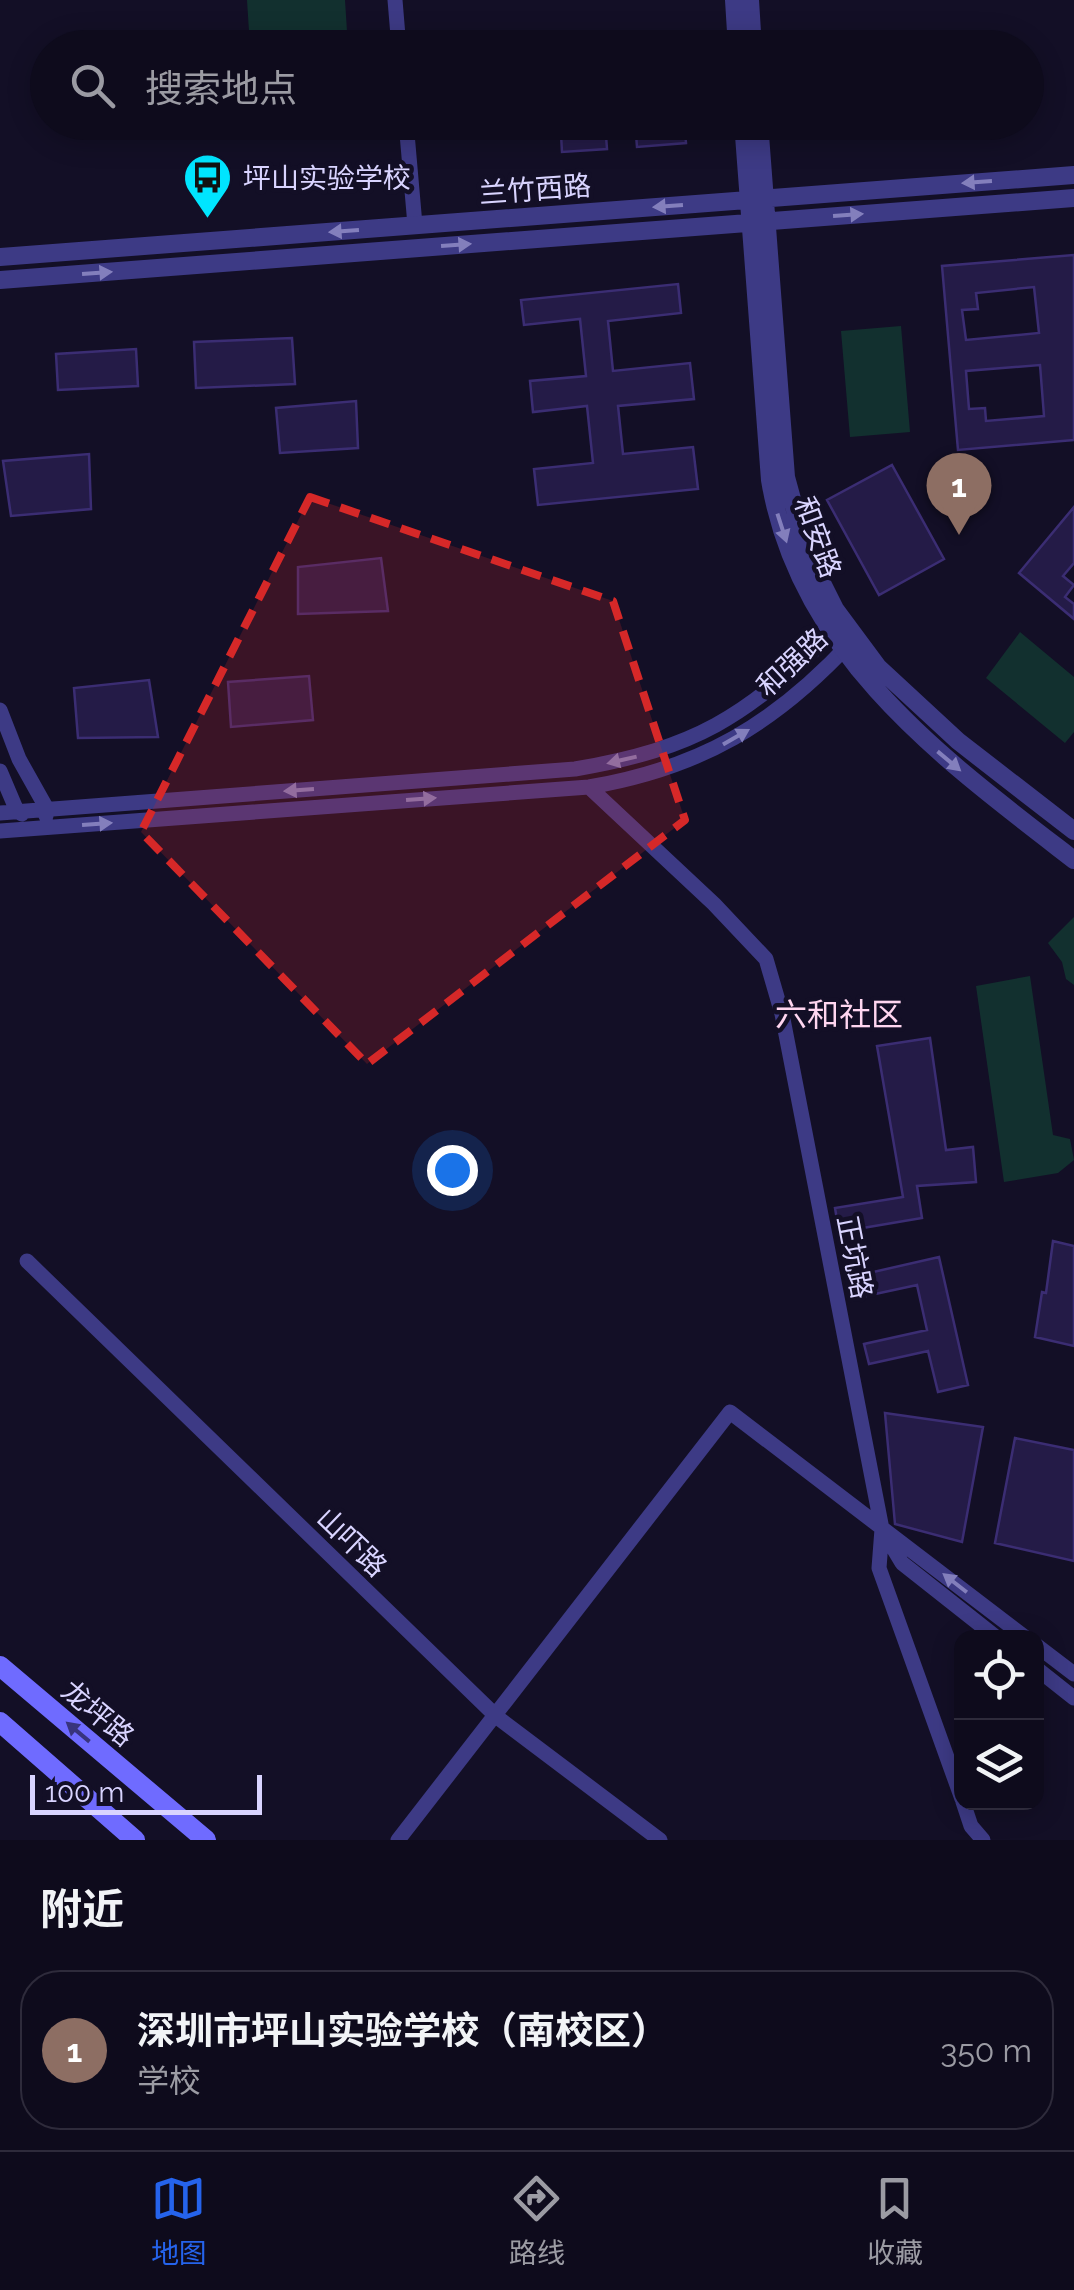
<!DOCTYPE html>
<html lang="zh">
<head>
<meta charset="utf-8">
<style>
  :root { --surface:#0e0b1c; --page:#171425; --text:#f1f3f6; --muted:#9b9ba3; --line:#2e2b3b; --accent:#2563eb }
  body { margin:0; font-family:Raleway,"Noto Sans SC",sans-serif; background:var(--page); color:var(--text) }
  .controls { position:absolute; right:30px; bottom:30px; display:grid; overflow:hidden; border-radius:20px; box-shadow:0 5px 25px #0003 }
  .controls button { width:90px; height:90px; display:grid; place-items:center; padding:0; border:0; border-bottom:2px solid var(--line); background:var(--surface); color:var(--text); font:50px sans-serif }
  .scale { position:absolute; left:30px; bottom:25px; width:232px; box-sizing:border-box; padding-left:10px; border:5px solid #d9d4ff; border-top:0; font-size:28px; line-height:35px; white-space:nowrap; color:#d9d4ff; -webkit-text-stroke:8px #130f26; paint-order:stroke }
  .you { position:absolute; left:452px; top:1170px; width:35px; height:35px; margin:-25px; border:8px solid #fff; border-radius:50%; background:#1a73e8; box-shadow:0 0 0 15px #1a73e833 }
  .badge { display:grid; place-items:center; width:65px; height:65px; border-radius:50%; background:var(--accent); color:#fff; font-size:32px; font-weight:700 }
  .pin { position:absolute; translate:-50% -82px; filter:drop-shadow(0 2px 5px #0008) }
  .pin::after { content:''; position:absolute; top:52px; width:35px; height:30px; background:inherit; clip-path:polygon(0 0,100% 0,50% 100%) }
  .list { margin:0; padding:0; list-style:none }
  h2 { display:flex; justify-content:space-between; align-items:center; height:130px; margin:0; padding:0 40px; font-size:42px }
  h2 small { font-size:32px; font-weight:400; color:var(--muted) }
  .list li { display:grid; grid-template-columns:65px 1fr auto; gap:30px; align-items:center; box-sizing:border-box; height:160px; margin:0 20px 20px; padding:0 20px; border:2px solid var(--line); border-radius:40px }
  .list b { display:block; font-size:38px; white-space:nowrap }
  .list p { margin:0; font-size:32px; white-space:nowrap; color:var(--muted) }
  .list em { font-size:32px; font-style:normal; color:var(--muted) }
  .icon { flex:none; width:55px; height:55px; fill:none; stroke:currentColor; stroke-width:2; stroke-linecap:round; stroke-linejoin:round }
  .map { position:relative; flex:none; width:1074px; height:1840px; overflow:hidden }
  .search { position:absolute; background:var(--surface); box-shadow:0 5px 25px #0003; left:30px; right:30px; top:30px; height:110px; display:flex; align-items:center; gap:25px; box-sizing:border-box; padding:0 35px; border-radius:55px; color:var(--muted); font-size:38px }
  .sheet { height:310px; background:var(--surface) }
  nav { display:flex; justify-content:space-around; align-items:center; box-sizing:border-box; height:140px; border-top:2px solid var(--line); background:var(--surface); font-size:28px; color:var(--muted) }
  nav a { display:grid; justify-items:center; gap:5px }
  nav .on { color:var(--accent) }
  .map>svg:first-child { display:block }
  .green { fill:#12302f }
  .building { fill:#241b47; stroke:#3b2d73; stroke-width:2.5; fill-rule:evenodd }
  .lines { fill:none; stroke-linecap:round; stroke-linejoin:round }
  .minor { stroke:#3d3a85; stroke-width:15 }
  .tertiary { stroke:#3d3a85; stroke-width:18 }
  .secondary { stroke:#6f6bff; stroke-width:20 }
  .oneway { fill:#837fbc }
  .oneway2 { fill:#38347d }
  .marked { fill:#d62828; fill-opacity:0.2; stroke:#d62828; stroke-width:8; stroke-dasharray:20 12; stroke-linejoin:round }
  .labels { text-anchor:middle; stroke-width:9; stroke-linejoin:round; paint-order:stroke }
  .poi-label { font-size:28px; fill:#d9d4ff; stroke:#130f26; text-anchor:start }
  .street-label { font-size:28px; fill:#d9d4ff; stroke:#130f26 }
  .quarter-label { font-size:32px; fill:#ffd6f0; stroke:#130f26 }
</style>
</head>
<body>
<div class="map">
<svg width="1074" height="1840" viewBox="0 0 1074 1840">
  <rect width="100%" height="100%" fill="#130f26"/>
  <path class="green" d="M247,0h98l3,47h-98z
    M901,326l9,106 -60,5 -9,-106z
    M1020,632l54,45v55l-9,11 -79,-65z
    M1074,917v68l-8,-6 -4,-17 -14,-19z
    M1030,976l23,159 17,4 4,21 -16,13 -54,9 -28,-196z"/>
  <path class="building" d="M547,122h58l2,27 -45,3 -1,-18 -13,1z
    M635,122h49l2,21 -49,4z
    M1074,255v185l-116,10 -16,-184zM1034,287l5,46 -73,7 -4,-30 16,-1 -2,-16zM1040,365l4,51 -58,5 -1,-13 -16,1 -3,-38z
    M678,284l3,29 -73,8 5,50 77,-8 4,36 -76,7 5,48 70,-7 5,42 -160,16 -4,-36 59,-6 -6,-57 -54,6 -3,-31 56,-5 -6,-57 -56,6 -3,-25z
    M292,338l3,46 -99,4 -2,-46z
    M136,349l2,37 -80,4 -2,-36z
    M356,401l2,47 -78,5 -4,-45z
    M89,454l2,55 -80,7 -8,-55z
    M892,465l52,94 -65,36 -52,-95z
    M1074,507v56l-11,13 11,9 -9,12 9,7v15l-55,-46z
    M381,558l7,53 -90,3v-47z
    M309,676l4,44 -82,7 -3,-45z
    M149,680l9,57 -80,1 -4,-50z
    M930,1038l16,112 27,-3 3,35 -59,4 5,32 -83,14 -4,-24 68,-11 -26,-151z
    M1053,1241l21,5v100l-39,-9 7,-45 4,1z
    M939,1257l29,128 -30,7 -10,-41 -59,13 -5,-20 63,-14 -10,-45 -65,14 -5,-21z
    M885,1413l98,14 -21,115 -67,-18z
    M1015,1438l59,12v111l-79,-18z"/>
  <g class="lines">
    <path class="minor" d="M395,0l4,48
      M406,122l9,103
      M0,710l19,49 28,50 -1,7
      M0,771l17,40 5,3
      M589,787l125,117 52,55 16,55 100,515 -3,39 83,231
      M0,813l575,-44c122,-21 168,-51 256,-135l10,1
      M0,831l589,-44c112,-19 186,-63 263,-146
      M27,1261l470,456 163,123
      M884,1533l18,30 95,75
      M1036,1645l38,29
      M1036,1668l38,30
      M963,1802l8,24 12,14
      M398,1840l332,-428 296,226"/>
    <path class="tertiary" d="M734,0l3,48
      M750,0l3,48
      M743,122l27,358c29,175 173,279 304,380
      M759,122l27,355 18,66 14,32 17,34 43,58 80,74 116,90
      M0,257l1074,-82
      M0,280l1074,-82"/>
    <path class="secondary" d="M0,1666l206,174
      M0,1722l135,118"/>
  </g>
  <defs><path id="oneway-solid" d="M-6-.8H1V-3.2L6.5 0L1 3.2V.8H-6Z" transform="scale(2.5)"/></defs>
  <g class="oneway">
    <use href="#oneway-solid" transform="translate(977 182) rotate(176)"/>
    <use href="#oneway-solid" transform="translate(668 206) rotate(176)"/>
    <use href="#oneway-solid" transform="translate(848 215) rotate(-4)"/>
    <use href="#oneway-solid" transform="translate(344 231) rotate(176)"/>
    <use href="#oneway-solid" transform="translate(456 245) rotate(-4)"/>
    <use href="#oneway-solid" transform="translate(97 273) rotate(-4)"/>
    <use href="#oneway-solid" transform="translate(782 528) rotate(72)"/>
    <use href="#oneway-solid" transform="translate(736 737) rotate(-30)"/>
    <use href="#oneway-solid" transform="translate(622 760) rotate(167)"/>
    <use href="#oneway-solid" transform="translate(949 761) rotate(40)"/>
    <use href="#oneway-solid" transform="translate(299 790) rotate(176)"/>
    <use href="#oneway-solid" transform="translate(421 799) rotate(-4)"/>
    <use href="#oneway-solid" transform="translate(97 824) rotate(-4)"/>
    <use href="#oneway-solid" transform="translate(955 1583) rotate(-142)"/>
  </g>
  <use class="oneway2" href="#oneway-solid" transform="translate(78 1732) rotate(-140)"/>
  <path class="marked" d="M310,497l303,104 72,219 -318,244 -226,-232z"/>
  <defs>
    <symbol id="bus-pin" viewBox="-11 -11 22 30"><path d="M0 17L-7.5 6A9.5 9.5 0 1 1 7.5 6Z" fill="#00e5ff" stroke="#130f26"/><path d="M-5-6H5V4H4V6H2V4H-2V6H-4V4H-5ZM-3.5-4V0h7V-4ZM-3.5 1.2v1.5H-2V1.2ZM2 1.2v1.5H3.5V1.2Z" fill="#111"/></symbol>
  </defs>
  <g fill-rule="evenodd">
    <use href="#bus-pin" x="180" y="150" width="55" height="75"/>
  </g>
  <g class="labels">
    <g class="poi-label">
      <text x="243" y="188">坪山实验学校</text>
    </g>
    <g class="street-label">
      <text transform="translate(535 189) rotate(-4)" y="10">兰竹西路</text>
      <text transform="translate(818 537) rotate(70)" y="10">和安路</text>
      <text transform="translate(792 662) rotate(-43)" y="10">和强路</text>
      <text transform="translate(855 1257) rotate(79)" y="10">正坑路</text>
      <text transform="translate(352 1542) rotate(44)" y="10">山吓路</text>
      <text transform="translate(98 1713) rotate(40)" y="10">龙坪路</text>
    </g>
    <g class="quarter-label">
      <text x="839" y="1026">六和社区</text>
    </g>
  </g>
</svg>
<div class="controls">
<button><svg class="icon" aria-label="locate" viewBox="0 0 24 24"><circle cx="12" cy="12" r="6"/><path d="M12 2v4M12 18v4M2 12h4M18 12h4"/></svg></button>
<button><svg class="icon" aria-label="layers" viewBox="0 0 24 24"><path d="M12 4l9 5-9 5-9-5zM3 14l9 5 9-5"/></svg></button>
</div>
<div class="scale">100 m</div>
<div class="you"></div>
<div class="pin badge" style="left:959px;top:535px;background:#8d6e63">1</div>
<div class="search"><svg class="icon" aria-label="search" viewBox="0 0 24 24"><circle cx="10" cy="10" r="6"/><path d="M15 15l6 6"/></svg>搜索地点</div>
</div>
<section class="sheet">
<h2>附近<small></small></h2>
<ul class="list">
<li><span class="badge" style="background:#8d6e63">1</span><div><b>深圳市坪山实验学校（南校区）</b><p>学校</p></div><em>350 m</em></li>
</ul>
</section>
<nav>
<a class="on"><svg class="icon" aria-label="map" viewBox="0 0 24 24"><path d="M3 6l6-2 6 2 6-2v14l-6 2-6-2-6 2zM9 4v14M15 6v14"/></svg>地图</a>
<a><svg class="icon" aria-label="directions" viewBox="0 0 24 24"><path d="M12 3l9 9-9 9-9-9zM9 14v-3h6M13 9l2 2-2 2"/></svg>路线</a>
<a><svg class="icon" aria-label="saved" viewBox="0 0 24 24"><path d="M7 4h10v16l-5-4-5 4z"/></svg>收藏</a>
</nav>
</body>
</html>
